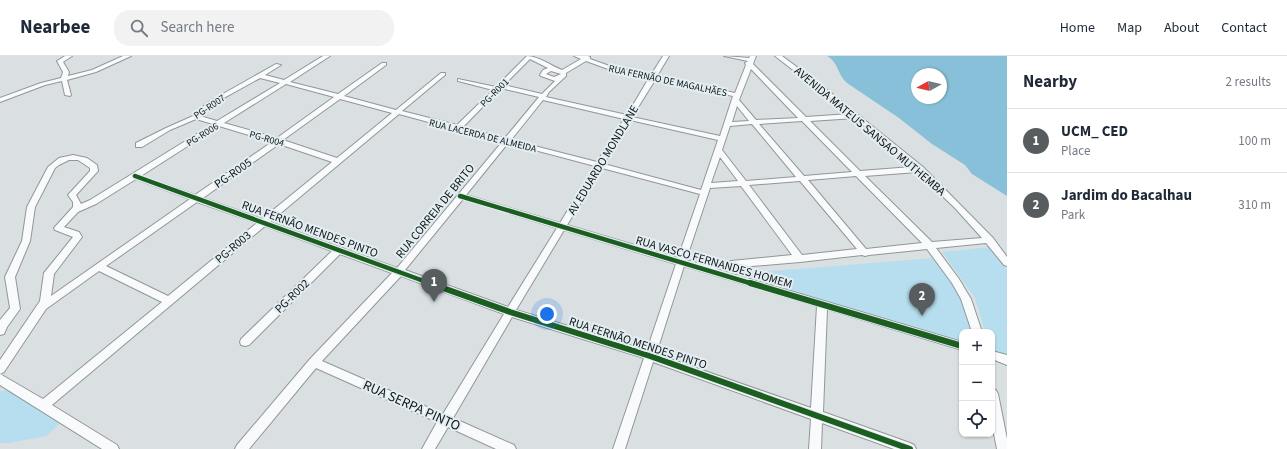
<!DOCTYPE html>
<html lang="en">
<head>
<meta charset="utf-8">
<style>
  :root { --surface:#fff; --page:#f2f2f3; --text:#1f2937; --muted:#747a83; --line:#e0e1e3; --accent:#575c5e }
  body { margin:0; font-family:"Source Sans 3",sans-serif; background:var(--page); color:var(--text) }
  .controls { position:absolute; right:12px; bottom:12px; display:grid; overflow:hidden; border-radius:8px; box-shadow:0 1px 3px #0004 }
  .controls button { width:36px; height:36px; display:grid; place-items:center; padding:0; border:0; border-bottom:1px solid var(--line); background:var(--surface); color:var(--text); font:20px sans-serif }
  .compass { position:absolute; left:911px; top:12px; width:36px; height:36px; border-radius:50%; background:var(--surface); box-shadow:0 1px 3px #0004; rotate:262deg }
  .you { position:absolute; left:547px; top:258px; width:14px; height:14px; margin:-10px; border:3px solid #fff; border-radius:50%; background:#1a73e8; box-shadow:0 0 0 6px #1a73e833 }
  .badge { display:grid; place-items:center; width:26px; height:26px; border-radius:50%; background:var(--accent); color:#fff; font-size:13px; font-weight:700 }
  .pin { position:absolute; translate:-50% -33px; filter:drop-shadow(0 1px 2px #0008) }
  .pin::after { content:''; position:absolute; top:21px; width:14px; height:12px; background:inherit; clip-path:polygon(0 0,100% 0,50% 100%) }
  .list { margin:0; padding:0; list-style:none }
  h2 { display:flex; justify-content:space-between; align-items:center; height:52px; margin:0; padding:0 16px; font-size:17px }
  h2 small { font-size:13px; font-weight:400; color:var(--muted) }
  .list li { display:grid; grid-template-columns:26px 1fr auto; gap:12px; align-items:center; box-sizing:border-box; height:64px; padding:0 16px; border-top:1px solid var(--line) }
  .list b { display:block; font-size:15px; white-space:nowrap }
  .list p { margin:0; font-size:13px; white-space:nowrap; color:var(--muted) }
  .list em { font-size:13px; font-style:normal; color:var(--muted) }
  .icon { flex:none; width:22px; height:22px; fill:none; stroke:currentColor; stroke-width:2; stroke-linecap:round; stroke-linejoin:round }
  .map { position:relative; flex:none; width:1007px; height:393px; overflow:hidden }
  header { display:flex; align-items:center; gap:24px; box-sizing:border-box; height:56px; padding:0 20px; background:var(--surface); border-bottom:1px solid var(--line) }
  header strong { font-size:19px }
  nav { display:flex; gap:22px; margin-inline-start:auto; font-size:14px }
  .search { width:280px; height:36px; background:var(--page); display:flex; align-items:center; gap:10px; box-sizing:border-box; padding:0 14px; border-radius:16px; color:var(--muted); font-size:15px }
  main { display:flex }
  aside { flex:1; background:var(--surface) }
  .map>svg:first-child { display:block }
  .green { fill:#b7deef }
  .water { fill:#87c0d8; fill-rule:evenodd }
  .lines { fill:none; stroke-linecap:round; stroke-linejoin:round }
  .minor-casing { stroke:#929698; stroke-width:2 }
  .minor { fill:#f9fafb; fill-rule:evenodd }
  .cycleway-far1-casing { stroke:#e3eef3; stroke-width:7 }
  .cycleway-casing { stroke:#e3eef3; stroke-width:8 }
  .cycleway-far1 { stroke:#1b5e20; stroke-width:4.5 }
  .cycleway { stroke:#1b5e20; stroke-width:6 }
  .labels { text-anchor:middle; stroke-width:4; stroke-linejoin:round; paint-order:stroke }
  .far-street-label { font-size:10px; fill:#111517; stroke:#e3eef3 }
  .street-label { font-size:12px; fill:#111517; stroke:#e3eef3 }
  .near-street-label { font-size:14px; fill:#111517; stroke:#e3eef3 }
</style>
</head>
<body>
<header>
<strong>Nearbee</strong>
<div class="search"><svg class="icon" aria-label="search" viewBox="0 0 24 24"><circle cx="10" cy="10" r="6"/><path d="M15 15l6 6"/></svg>Search here</div>
<nav><a>Home</a><a>Map</a><a>About</a><a>Contact</a></nav>
</header>
<main>
<div class="map">
<svg width="1007" height="393" viewBox="0 0 1007 393">
  <rect width="100%" height="100%" fill="#dae0e2"/>
  <path class="green" d="M990,191l17,23v85l-15,-4v-19h-7l-10,-34 -33,-46z
    M934,202l9,4 34,70h-15v9l-199,-57 -6,-4 -2,-5 4,-3z
    M18,334l44,31 -15,15 -38,7h-9v-52z"/>
  <path class="water" d="M827,0h180v140l-35,-22 -7,-9 -33,-21 -33,-26 -52,-35c-10,-9 -8,-20 -20,-27zM917,18h24v24h-24z"/>
  <g class="lines">
    <defs>
      <path id="minor" d="M65,0h7l-9,6 6,10 -1,4 24,-6 31,-14h8l-35,16 -29,8 4,15 -1,1 -5,-1 -3,-14 -17,4 -45,17v-4l41,-15 20,-5 2,-6 -6,-11z
        M323,0h7l-40,26 48,12 44,-31h4v2l-42,31 52,14 45,-37h4v2l-43,36 55,14 36,-35 -35,-9v-2l38,8 31,-31c12,0 24,10 35,14l19,-11 -7,-3h14l2,1v2l25,9 36,7 12,-19h6l-12,20 78,17 11,-28 -1,-2 3,-2 -24,-5 25,2 1,-2h6l-3,8 53,53 44,-3 -75,-58h7l43,32 98,79 70,71 14,19v9l-3,-1 -18,-22 -50,5 23,31 12,20 11,33h-10l-11,-33 -9,-16 -25,-34 -58,6 -4,1 -3,-1 -62,7 -84,7 246,73v8l-135,-41 -4,103 87,31 4,2 2,4h-22l-72,-26 -1,26h-12l2,-30 -158,-57 -28,87h-12l31,-91 -132,-41 -59,101 61,27 2,4h-20l-48,-22 -13,22h-13l15,-27 -121,-54 -67,81h-14l2,-4 73,-86 82,-86 -52,-19 -91,91 -4,1 -4,-1 -1,-3 1,-3 91,-88 -67,-25 -213,179 65,40 2,4h-17l-102,-64v-11l43,25 119,-97 -63,-31 -53,38 -42,63 -4,2v-14l40,-59 4,-28 29,-36 -18,-7 -1,-2 19,-21v-5l-5,-7 22,-24v-3l-12,-8h-9l-10,5 -4,3 -20,39 -5,34 -15,36 5,32 -13,18 -3,7 -4,1v-15l10,-12 -5,-31 17,-36 5,-34 21,-40 11,-9 14,-3 14,3 10,7 1,6 -22,24 5,9 9,-4 123,-76 -17,-5 -26,11 -28,17h-6v-4l30,-15 27,-12 14,-13 69,-39 5,1 -16,10 19,5zM530,3l18,9 -5,2 -3,5 1,1 14,5 -13,13 -38,-9zM586,5l25,9 38,8 -22,37 -81,-18 3,-5 17,-16v-3zM751,13l47,49 -42,2 -17,-20zM551,15l10,3 -7,3 -8,-3zM260,22l20,5 -63,38 -17,-5 11,-11zM655,24l78,16 -13,40 -88,-19zM286,28l48,13 -57,41 -53,-15zM501,32l38,9 -34,41 -42,-11zM340,43l52,14 -55,45 -54,-18zM543,44l81,19 -27,43 -86,-22zM737,50l12,15 -17,1zM399,58l103,28 -105,126 -127,-46zM855,62l57,49 -52,4 -50,-50zM630,64l88,20 -17,50 -97,-26zM802,65l50,51 -48,4 -45,-52zM752,68l44,53 -50,4 -24,-31 8,-24zM219,70l53,16 -77,53 -54,-19zM508,87l87,23 -35,57 -94,-28zM279,88l53,18 -70,57 -59,-21zM720,101l18,24 -27,2zM602,112l98,26 -22,64 -111,-33zM917,116l38,36 27,30 -50,4 -67,-66zM856,120l66,67 -56,6 -58,-69zM136,123l54,20 -139,97 3,-22 28,-37 -3,-5 -15,-5 14,-15 18,-8zM800,125l57,68 -55,6 -53,-70zM741,130l51,69 -91,9 -15,-4 24,-72zM463,143l94,29 -49,79 -103,-37zM197,146l60,21 -89,73 -62,-30zM564,174l112,34 -29,86 -131,-40zM684,210l133,40 -6,102 -155,-54zM401,220l103,38 -61,100 -121,-53z
        M992,295l15,4v10l-15,-6z
        M992,333l4,1 2,4 9,45v10h-10l-5,-25z"/>
    </defs>
    <use href="#minor" class="minor-casing"/>
    <use href="#minor" class="minor"/>
    <defs>
      <path id="cycleway-far1" d="M135,120l297,108
        M460,140l293,88"/>
      <path id="cycleway" d="M429,227l81,29 140,44 260,93
        M750,227l212,63"/>
    </defs>
    <use href="#cycleway-far1" class="cycleway-far1-casing"/>
    <use href="#cycleway" class="cycleway-casing"/>
    <use href="#cycleway-far1" class="cycleway-far1"/>
    <use href="#cycleway" class="cycleway"/>
  </g>
  <g class="labels">
    <g class="far-street-label">
      <text transform="translate(668 24) rotate(12)" y="4">RUA FERNÃO DE MAGALHÃES</text>
      <text transform="translate(494 36) rotate(-45)" y="4">PG-R001</text>
      <text transform="translate(209 50) rotate(-34)" y="4">PG-R007</text>
      <text transform="translate(202 78) rotate(-32)" y="4">PG-R006</text>
      <text transform="translate(483 79) rotate(14)" y="4">RUA LACERDA DE ALMEIDA</text>
      <text transform="translate(267 82) rotate(16)" y="4">PG-R004</text>
    </g>
    <g class="street-label">
      <text transform="translate(870 75) rotate(40)" y="4">AVENIDA MATEUS SANSAO MUTHEMBA</text>
      <text transform="translate(603 104) rotate(-59)" y="4">AV EDUARDO MONDLANE</text>
      <text transform="translate(233 117) rotate(-35)" y="4">PG-R005</text>
      <text transform="translate(435 155) rotate(-51)" y="4">RUA CORREIA DE BRITO</text>
      <text transform="translate(310 173) rotate(20)" y="4">RUA FERNÃO MENDES PINTO</text>
      <text transform="translate(233 191) rotate(-40)" y="4">PG-R003</text>
      <text transform="translate(714 206) rotate(16)" y="4">RUA VASCO FERNANDES HOMEM</text>
      <text transform="translate(292 240) rotate(-44)" y="4">PG-R002</text>
      <text transform="translate(638 287) rotate(18)" y="4">RUA FERNÃO MENDES PINTO</text>
    </g>
    <g class="near-street-label">
      <text transform="translate(412 349) rotate(24)" y="5">RUA SERPA PINTO</text>
    </g>
  </g>
</svg>
<div class="controls">
<button>+</button>
<button>−</button>
<button><svg class="icon" aria-label="locate" viewBox="0 0 24 24"><circle cx="12" cy="12" r="6"/><path d="M12 2v4M12 18v4M2 12h4M18 12h4"/></svg></button>
</div>
<svg class="compass" viewBox="-18 -18 36 36"><path d="M0-13l5 13h-10z" fill="#e53935"/><path d="M0 13l5-13h-10z" fill="#747a83"/></svg>
<div class="you"></div>
<div class="pin badge" style="left:434px;top:246px">1</div>
<div class="pin badge" style="left:922px;top:260px">2</div>
</div>
<aside>
<h2>Nearby<small>2 results</small></h2>
<ul class="list">
<li><span class="badge">1</span><div><b>UCM_ CED</b><p>Place</p></div><em>100 m</em></li>
<li><span class="badge">2</span><div><b>Jardim do Bacalhau</b><p>Park</p></div><em>310 m</em></li>
</ul>
</aside>
</main>
</body>
</html>
